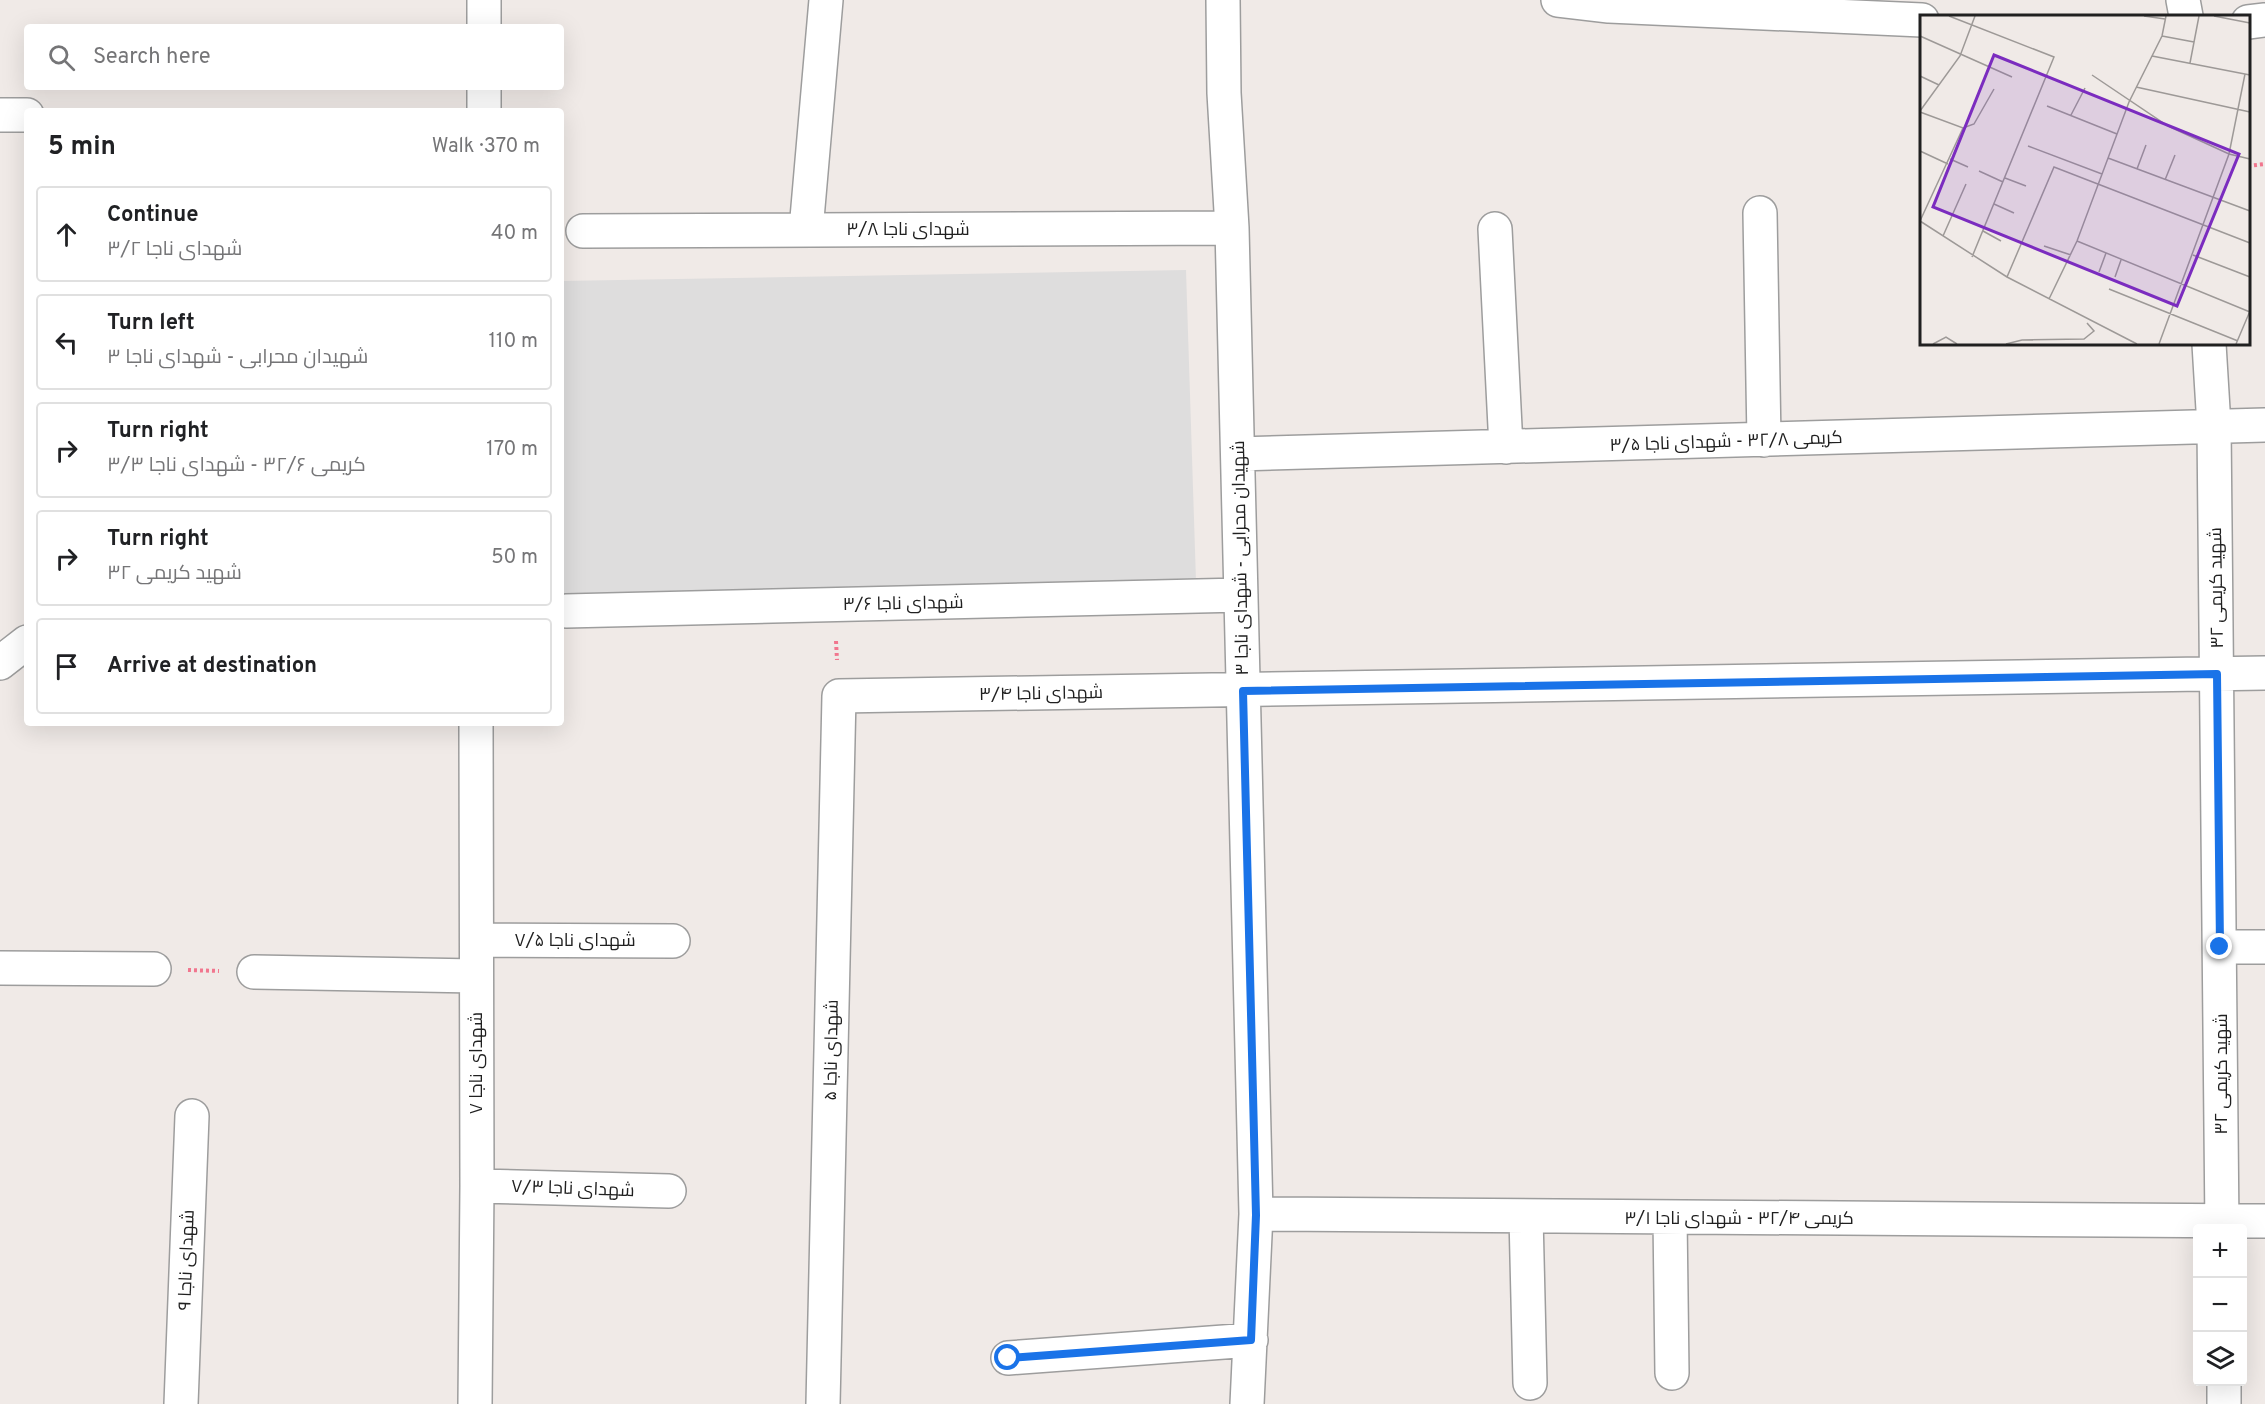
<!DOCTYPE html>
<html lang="en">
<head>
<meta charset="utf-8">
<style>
  :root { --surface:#fff; --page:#f6f6f6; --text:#202124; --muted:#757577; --line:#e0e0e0 }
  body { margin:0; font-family:Overpass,Cairo,sans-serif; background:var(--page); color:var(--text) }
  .controls { position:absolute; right:18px; bottom:18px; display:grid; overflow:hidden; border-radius:6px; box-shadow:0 6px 24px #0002 }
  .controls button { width:54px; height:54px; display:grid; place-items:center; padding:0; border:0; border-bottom:2px solid var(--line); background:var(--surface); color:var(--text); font:30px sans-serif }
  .stop { position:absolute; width:18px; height:18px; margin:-14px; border:4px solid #1a73e8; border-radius:50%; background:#fff }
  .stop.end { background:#1a73e8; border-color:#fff; box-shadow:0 2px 6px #0008 }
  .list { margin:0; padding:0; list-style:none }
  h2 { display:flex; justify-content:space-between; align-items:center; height:78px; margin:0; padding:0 24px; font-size:26px }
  h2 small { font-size:20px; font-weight:400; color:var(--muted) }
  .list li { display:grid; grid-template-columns:39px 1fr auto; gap:18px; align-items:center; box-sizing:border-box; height:96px; margin:0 12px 12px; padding:0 12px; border:2px solid var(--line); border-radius:6px }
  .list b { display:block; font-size:22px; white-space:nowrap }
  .list p { margin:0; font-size:20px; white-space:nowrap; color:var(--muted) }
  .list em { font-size:20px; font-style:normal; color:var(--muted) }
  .icon { flex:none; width:33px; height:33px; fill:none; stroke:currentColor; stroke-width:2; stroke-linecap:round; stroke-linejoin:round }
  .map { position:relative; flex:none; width:2265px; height:1404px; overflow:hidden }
  .search { position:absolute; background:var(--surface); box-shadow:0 6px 24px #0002; left:24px; top:24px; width:540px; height:66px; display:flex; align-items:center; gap:15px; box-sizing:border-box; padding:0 21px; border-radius:6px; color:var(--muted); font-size:22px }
  .panel { position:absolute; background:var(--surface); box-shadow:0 6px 24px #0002; left:24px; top:108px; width:540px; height:618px; border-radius:6px }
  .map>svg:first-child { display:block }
  .residential { fill:#dedddd }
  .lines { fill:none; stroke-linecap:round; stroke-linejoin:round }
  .minor-casing { stroke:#9d9d9d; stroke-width:36 }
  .path { stroke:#f1768e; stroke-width:4; stroke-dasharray:3 3; stroke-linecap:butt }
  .minor { stroke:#fff; stroke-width:33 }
  .route { stroke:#1a73e8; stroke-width:8 }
  .labels { text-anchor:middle; stroke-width:4.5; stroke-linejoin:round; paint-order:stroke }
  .street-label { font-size:18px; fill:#202020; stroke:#fff }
  .inset-road { fill:none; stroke:#9d9997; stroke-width:1.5 }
  .view { fill:#7b2cbf; fill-opacity:0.15; stroke:#7b2cbf; stroke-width:3 }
  .inset-edge { fill:none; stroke:#202020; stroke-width:3 }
</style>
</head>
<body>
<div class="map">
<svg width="2265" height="1404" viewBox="0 0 2265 1404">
  <rect width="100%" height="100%" fill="#f0eae7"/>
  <path class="residential" d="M1186,270l10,311 -635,21v-321z"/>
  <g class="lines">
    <defs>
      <path id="minor" d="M484,0v27
        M1223,0l1,93 8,135 24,986 -9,190
        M1558,0l51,6 313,14
        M2183,0l3,16
        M2248,22l17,-2
        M484,87v24
        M0,115h27
        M1760,213l4,227
        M1495,229l11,218
        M806,230l20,-230
        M583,231l649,-3
        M2209,344l5,82 8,802
        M1238,454l1027,-29
        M566,611l675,-16
        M0,663l27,-21
        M477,940l196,1
        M2220,947h45
        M0,968l154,1
        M254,972l222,4
        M477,1186l192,5
        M1256,1214l1009,7
        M1526,1216l4,167
        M1670,1217l2,156
        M1008,1358l243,-18
        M2224,1382v22
        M181,1404l11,-288
        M475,1404l2,-218 -1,-463
        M823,1404l16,-708 1426,-23"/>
    </defs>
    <use href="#minor" class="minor-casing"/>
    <path class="path" d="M2248,166l17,-2
      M836,641l1,19
      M188,970l31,1"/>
    <use href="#minor" class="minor"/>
  </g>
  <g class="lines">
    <path class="route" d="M1008,1358l243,-18 5,-125 -13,-524 974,-17 3,273"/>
  </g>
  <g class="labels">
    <g class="street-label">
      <text x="908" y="235">شهدای ناجا ۳/۸</text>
      <text transform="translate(1726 441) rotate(-2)" y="6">کریمی ۳۲/۸ - شهدای ناجا ۳/۵</text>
      <text transform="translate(1240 558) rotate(-91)" y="6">شهیدان محرابی - شهدای ناجا ۳</text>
      <text transform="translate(2216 588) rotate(-91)" y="6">شهید کریمی ۳۲</text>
      <text transform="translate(903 603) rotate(-1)" y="6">شهدای ناجا ۳/۶</text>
      <text transform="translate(1041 693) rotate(-1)" y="6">شهدای ناجا ۳/۴</text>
      <text x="575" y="946">شهدای ناجا ۷/۵</text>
      <text transform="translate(831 1050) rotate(-89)" y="6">شهدای ناجا ۵</text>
      <text transform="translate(476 1063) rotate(-90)" y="6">شهدای ناجا ۷</text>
      <text transform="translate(2221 1074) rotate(-90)" y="6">شهید کریمی ۳۲</text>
      <text transform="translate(573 1188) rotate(2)" y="6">شهدای ناجا ۷/۳</text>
      <text x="1739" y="1224">کریمی ۳۲/۴ - شهدای ناجا ۳/۱</text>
      <text transform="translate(186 1260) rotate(-88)" y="6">شهدای ناجا ۹</text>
    </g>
  </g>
  <g transform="translate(1920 15)">
    <rect width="330" height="330" fill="#f0eae7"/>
    <path class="inset-road" d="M29,1l105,41 -82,200M224,1l21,3M294,1l36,7M0,21l92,41M242,21l32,6M232,41l98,19M270,48l9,-47M172,60l76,51 61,28 21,5M0,61l19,9M216,72l114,25M127,91l70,28M0,96l40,-55 15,-40M0,97l43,16 11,-4 20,-35M151,100l14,-27M108,131l74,28M0,136l28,13M188,143l142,53M30,144l18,8M217,154l9,-24M59,156l24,11M85,163l21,8M245,165l10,-25M74,189l20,9M0,206l43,-93M0,206l87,56 130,67M63,216l18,10M23,221l23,-52M157,226l173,71M124,231l27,9M273,240l57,22M179,257l7,-19M87,262l47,-110 196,76M195,262l6,-17M189,274l129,52M129,284l28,-58 52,-139 33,-66 4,-20M13,329l13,-7 11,7M86,329l16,-4 62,-1 10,-8 -7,-8M239,329l70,-190 16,-80M316,329l14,-33"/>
    <path class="view" d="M74,40l245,99 -62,152 -244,-99z"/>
    <rect width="330" height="330" class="inset-edge"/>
  </g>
</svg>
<div class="controls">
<button>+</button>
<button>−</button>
<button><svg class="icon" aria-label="layers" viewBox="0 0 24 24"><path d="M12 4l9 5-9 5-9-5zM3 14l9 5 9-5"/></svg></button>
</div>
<div class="stop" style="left:1008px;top:1358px"></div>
<div class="stop end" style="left:2220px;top:947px"></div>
<div class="search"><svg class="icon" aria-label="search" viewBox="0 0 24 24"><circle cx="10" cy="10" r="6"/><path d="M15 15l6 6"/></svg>Search here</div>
<section class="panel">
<h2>5 min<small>Walk · 370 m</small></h2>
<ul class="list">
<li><svg class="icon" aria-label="ahead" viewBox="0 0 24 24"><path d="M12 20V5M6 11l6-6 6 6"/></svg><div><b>Continue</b><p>شهدای ناجا ۳/۲</p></div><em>40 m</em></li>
<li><svg class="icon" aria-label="left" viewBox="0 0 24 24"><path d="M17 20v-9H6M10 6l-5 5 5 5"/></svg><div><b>Turn left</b><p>شهیدان محرابی - شهدای ناجا ۳</p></div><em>110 m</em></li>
<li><svg class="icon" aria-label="right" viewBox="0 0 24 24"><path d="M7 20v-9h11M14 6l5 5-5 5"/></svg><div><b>Turn right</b><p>کریمی ۳۲/۶ - شهدای ناجا ۳/۳</p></div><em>170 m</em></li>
<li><svg class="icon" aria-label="right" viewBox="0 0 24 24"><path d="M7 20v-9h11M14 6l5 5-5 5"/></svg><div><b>Turn right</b><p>شهید کریمی ۳۲</p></div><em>50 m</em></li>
<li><svg class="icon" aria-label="arrive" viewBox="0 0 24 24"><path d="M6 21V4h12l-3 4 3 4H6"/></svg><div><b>Arrive at destination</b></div></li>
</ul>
</section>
</div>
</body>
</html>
